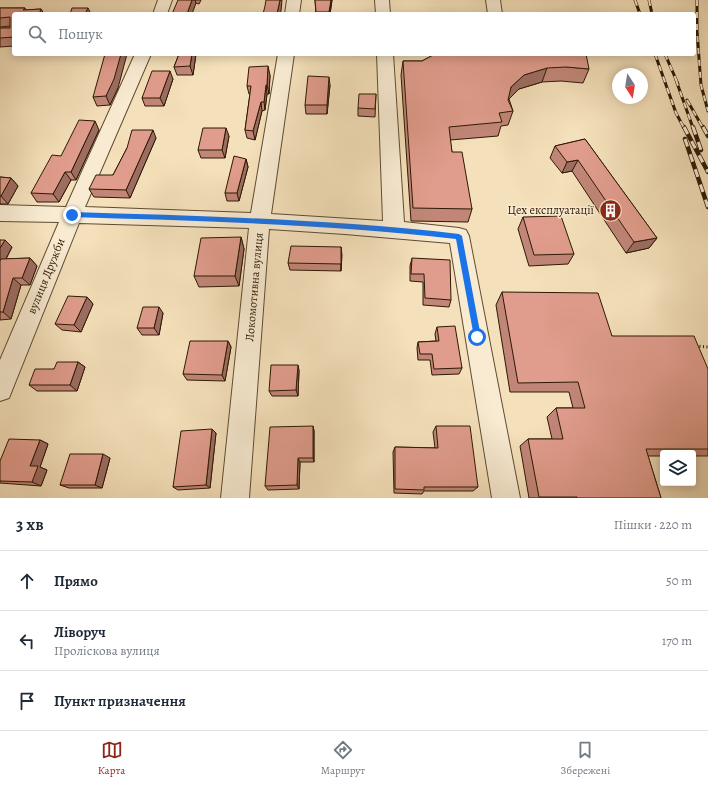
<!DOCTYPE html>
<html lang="uk">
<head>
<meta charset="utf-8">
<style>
  :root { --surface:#fff; --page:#f6f6f7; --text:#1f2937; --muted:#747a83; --line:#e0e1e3; --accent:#8f2418 }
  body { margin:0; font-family:Alegreya,serif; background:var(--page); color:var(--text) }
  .controls { position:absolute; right:12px; bottom:12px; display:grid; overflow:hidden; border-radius:4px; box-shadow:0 2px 10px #0003 }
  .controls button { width:36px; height:36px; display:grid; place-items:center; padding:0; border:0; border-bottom:1px solid var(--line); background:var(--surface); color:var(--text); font:20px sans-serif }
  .compass { position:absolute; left:612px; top:68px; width:36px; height:36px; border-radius:50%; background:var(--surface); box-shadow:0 2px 10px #0003; rotate:168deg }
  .stop { position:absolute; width:12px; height:12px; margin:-9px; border:3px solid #1a73e8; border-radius:50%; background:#fff }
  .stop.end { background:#1a73e8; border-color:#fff; box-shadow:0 1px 4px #0008 }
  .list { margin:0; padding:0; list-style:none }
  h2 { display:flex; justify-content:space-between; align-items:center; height:52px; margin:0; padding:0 16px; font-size:17px }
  h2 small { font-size:13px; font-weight:400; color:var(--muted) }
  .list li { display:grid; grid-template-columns:26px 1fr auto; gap:12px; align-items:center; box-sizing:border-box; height:60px; padding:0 16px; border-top:1px solid var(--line) }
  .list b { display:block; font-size:15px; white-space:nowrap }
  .list p { margin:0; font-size:13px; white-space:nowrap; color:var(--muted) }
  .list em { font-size:13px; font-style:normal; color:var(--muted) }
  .icon { flex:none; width:22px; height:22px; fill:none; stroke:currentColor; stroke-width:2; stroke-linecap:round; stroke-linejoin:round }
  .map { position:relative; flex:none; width:708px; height:498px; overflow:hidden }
  .search { position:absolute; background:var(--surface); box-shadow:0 2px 10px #0003; left:12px; right:12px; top:12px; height:44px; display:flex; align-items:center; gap:10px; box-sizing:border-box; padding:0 14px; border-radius:4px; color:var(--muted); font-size:15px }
  .sheet { height:232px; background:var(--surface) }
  nav { display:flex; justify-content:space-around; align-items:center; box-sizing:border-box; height:56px; border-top:1px solid var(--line); background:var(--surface); font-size:11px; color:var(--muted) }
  nav a { display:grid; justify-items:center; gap:2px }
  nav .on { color:var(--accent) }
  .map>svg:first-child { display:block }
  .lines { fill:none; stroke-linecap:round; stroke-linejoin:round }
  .minor-casing { stroke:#5f4b31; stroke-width:2 }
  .path { stroke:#2d1903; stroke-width:3; stroke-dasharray:1 2.5; stroke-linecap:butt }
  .minor { fill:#f8ebd2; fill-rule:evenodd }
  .rail-far1-casing { stroke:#2d1903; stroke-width:3 }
  .rail-casing { stroke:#2d1903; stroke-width:4.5 }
  .rail-far1 { stroke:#f8ebd2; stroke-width:2; stroke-dasharray:6; stroke-linecap:butt }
  .rail { stroke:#f8ebd2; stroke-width:3; stroke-dasharray:8; stroke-linecap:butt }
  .wall { fill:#c18678; stroke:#2d1903 }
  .shaded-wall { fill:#9d6d62; stroke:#2d1903 }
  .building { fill:#e09c8c; stroke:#2d1903 }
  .route { fill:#1a73e8 }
  .labels { text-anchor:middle; stroke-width:3; stroke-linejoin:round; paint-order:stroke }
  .poi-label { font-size:12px; fill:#2d1903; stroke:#f8ebd2; text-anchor:end }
  .street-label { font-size:12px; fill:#2d1903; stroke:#f8ebd2 }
</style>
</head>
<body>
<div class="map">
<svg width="708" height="498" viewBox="0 0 708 498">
  <rect width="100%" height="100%" fill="#f4e0ba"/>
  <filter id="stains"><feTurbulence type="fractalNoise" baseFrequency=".005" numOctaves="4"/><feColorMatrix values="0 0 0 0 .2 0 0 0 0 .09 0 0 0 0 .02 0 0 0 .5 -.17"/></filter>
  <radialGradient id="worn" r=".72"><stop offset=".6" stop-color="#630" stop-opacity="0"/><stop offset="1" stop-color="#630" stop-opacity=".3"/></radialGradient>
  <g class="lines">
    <defs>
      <path id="minor" d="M158,0h14l-5,14h-14z
        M287,0h14l-2,14h-14z
        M375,0h14l1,14h-14z
        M486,0h14l2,14h-14z
        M135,54h16l-66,153 166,6 27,-159h16l-23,160 112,7 -6,-167h16l11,168 55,6 7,2 3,6 51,262h-28l-42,-255 -105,-9 -76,-5 -20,269h-28l28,-270 -170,-5 -70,175 -9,3v-41l59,-138 -59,-1v-16l66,2z"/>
    </defs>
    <use href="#minor" class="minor-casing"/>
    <path class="path" d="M696,346l12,1"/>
    <use href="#minor" class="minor"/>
    <defs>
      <path id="rail-far1" d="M635,0l5,14
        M649,0l3,14
        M697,0v31l4,54 7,26
        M655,54l21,59 8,15
        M665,54l13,30
        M676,80l17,48
        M687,100l16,28"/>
      <path id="rail" d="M684,127l24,45
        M693,127l8,23
        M703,127l5,9
        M685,139l23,68"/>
    </defs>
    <use href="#rail-far1" class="rail-far1-casing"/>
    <use href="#rail" class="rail-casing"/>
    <use href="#rail-far1" class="rail-far1"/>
    <use href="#rail" class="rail"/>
  </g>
  <path class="wall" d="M178,0h23l-2,4 -3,-1z
    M315,0h17l-2,14h-14z
    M0,8h25l1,2 15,-1 3,5h-30v32l-14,1v-19h10v-2l-10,1z
    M179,54h17l-3,21h-16l-3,-8z
    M435,54l154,15 -6,14 -22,-2 -19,1 -23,7 -10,10 4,12 -5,14 -7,1 -3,10 -48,4 2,12 20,57 -4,13 -57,-1 -10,-146 2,-14h19z
    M270,75l-1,19h-2l-2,16 -3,1 -7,29 -8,-2 -2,-8 5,-36h-1l-2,-8z
    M173,79l-9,27h-19l-3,-8z
    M330,85l-3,29h-21l-1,-9z
    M118,88l-8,17 -13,1 -4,-9z
    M376,94l-1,23 -17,-1v-8z
    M99,130l-23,50h-5l-12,22h-22l-6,-9 30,-37z
    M229,136l-4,22h-24l-3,-8z
    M156,138l-26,60 -36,-1 -5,-8 24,-14 14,-27z
    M585,139l72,99 -8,10 -23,5 -54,-82 -10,2 -12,-15 5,-12z
    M246,159l2,8 -9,34h-12l-2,-8z
    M0,177l11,1 7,8 -10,18h-8z
    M523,217l51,37 -6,10 -39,2 -11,-37z
    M241,237l3,12 -5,37 -40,1 -5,-11z
    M0,240l12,7 -6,12 24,-1 7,8 -7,19h-9l-10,34 -11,1z
    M341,247v24l-51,-1 -2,-7z
    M412,258l39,42 -2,7 -26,-2v-23l-13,-1v-15z
    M502,292l110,44 96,33v87h-15v-3h-30v3h-15l13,42h-132l-9,-52 8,-7h24l-5,-22 9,-9h17l-4,-16h-59l-14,-87z
    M87,297l6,7 -12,28 -19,-2 -7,-6z
    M163,313l-4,22h-17l-5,-7z
    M437,327l25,41 -3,6 -27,1 -2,-15h-12l-1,-12 1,-6 18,-1 -1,-7z
    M228,341l3,6 -6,34 -38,-1 -4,-6z
    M78,362l7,5 -8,24h-40l-8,-6 25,-16z
    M299,370l-1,26h-26l-3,-5z
    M313,426l1,5v31h-14l-1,27 -31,1 -3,-4z
    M436,426l42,61 -5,4h-49l-2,3 -28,-1 -1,-41 2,-5 40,1 -2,-16z
    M212,429l4,4 -6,55 -32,2 -5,-3z
    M40,440l8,4 -8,23 7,3 -6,16 -41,-3v-22z
    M110,458l-8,30h-33l-9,-3z"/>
  <path class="shaded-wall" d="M192,0h3l1,3 -4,11h-5z
    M280,0h2l-1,11 -1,3h-3z
    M331,0h1l-2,14h-1z
    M88,8l3,6h-6z
    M41,9l3,5h-5z
    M121,54h6l-9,34 -8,17 -4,-9z
    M192,54h4l-3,21 -3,-9z
    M268,66l2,9 -1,19 -2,-9z
    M547,68l-5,14 -23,7 -12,12 4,-14 13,-12z
    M170,71l3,8 -9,27 -4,-8z
    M329,77l1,8 -3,29v-9z
    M266,85l1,9 -2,16 -1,-8z
    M261,102l1,9 -7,29 -2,-9z
    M95,121l4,9 -23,50 -5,-8z
    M226,128l3,8 -4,22 -3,-8z
    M153,130l3,8 -26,60 -4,-8z
    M246,159l2,8 -9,34 -2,-8z
    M578,160l-6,11 -10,2 5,-11z
    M65,172l6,8 -12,22 -6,-8z
    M11,178l7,8 -10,18 -7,-8z
    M241,237l3,12 -5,37 -4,-10z
    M657,238l-8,10 -23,5 8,-11z
    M5,240l7,7 -12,23v-22z
    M341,247l1,8 -1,16z
    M30,258l7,8 -7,19 -8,-7z
    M13,278l8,7 -10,34 -8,-7z
    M87,297l6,7 -12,28 -7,-7z
    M159,307l4,6 -4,22 -5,-7z
    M228,341l3,6 -6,34 -3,-6z
    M78,362l7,5 -8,24 -7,-6z
    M298,365l1,5 -1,26 -2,-6z
    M313,426l1,5v31l-1,-4z
    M212,429l4,4 -6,55 -4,-3z
    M40,440l8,4 -8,23 7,3 -6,16 -9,-4 -2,-16z
    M103,454l7,4 -8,30 -7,-3z
    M298,458l2,4 -1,27 -2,-4z"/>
  <path class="building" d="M178,0h14l-5,14h-15z
    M266,0h14l-3,14h-14l2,-8z
    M315,0h16l-2,12h-13z
    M0,8h25l-2,2 18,-1 -2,5h-25v23l-14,1v-10h10v-11l-10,1z
    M72,8h16l-3,6h-15z
    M105,54h16l-7,25 -8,17 -13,1z
    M179,54h13l-2,12 -16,1z
    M435,54h151l3,15 -23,-2 -19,1 -23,7 -13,12 -3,13 5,11 -14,2 3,9 -53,5 3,25h10l10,57 -59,-1 -10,-147h19z
    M268,66l-1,19h-1l-2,17h-3l-8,29 -8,-1 6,-44h-4l2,-19z
    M152,71h18l-10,27h-18z
    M308,76l21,1 -2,28h-22z
    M359,94h17l-1,15 -17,-1z
    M79,120l16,1 -24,51h-6l-12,22 -22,-1 21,-38 9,1z
    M203,128h23l-4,22h-24z
    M132,130h21l-27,60 -37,-1 7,-14h17l14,-27z
    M585,139l72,99 -23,4 -56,-82 -11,2 -12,-16z
    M234,156l12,3 -9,34h-12z
    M0,177l11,1 -10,18h-1z
    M561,216l13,38 -40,1 -11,-38z
    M241,237l-6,39h-41l7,-38z
    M0,240h5l-5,8z
    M291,246l50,1v17l-53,-1z
    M30,258l-8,20h-9l-10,34h-3v-51l1,-2z
    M412,258l38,2 1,40 -26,-2 -1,-24h-13z
    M502,292l96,1 14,43h82l14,33v80h-62l15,49h-84v-1h-38l-11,-58h35l-7,-31h29l-7,-26 -60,1z
    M68,296l19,1 -13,28 -19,-1z
    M143,307h16l-5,21h-17z
    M455,326l7,42 -28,1 -2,-15h-12l-2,-12 21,-1 -2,-14z
    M190,341h38l-6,34 -39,-1z
    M57,362h21l-8,23h-41l6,-16h19z
    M271,365h27l-2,25 -27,1z
    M313,426v32h-15l-1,27 -32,1 5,-59z
    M436,426h34l8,61h-54v3l-29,-1v-42l43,1z
    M212,429l-6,56 -33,2 8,-56z
    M9,439l31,1 -10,26h8l-6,16 -32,-1v-20z
    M70,454h33l-8,31h-35z"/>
  <path class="route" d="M72,212c129,4 258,7 387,22l3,2 19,101 -4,3 -3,-3 -18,-98c-127,-15 -256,-18 -384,-22l-3,-2z"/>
  <defs>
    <symbol id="building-disc" viewBox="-11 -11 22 22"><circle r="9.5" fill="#8f2418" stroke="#f8ebd2"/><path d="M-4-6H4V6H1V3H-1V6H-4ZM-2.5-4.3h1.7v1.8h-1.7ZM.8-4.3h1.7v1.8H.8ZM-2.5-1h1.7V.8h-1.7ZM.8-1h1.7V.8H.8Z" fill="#fff"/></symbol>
  </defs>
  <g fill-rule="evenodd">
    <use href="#building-disc" x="598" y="198" width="25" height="25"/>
  </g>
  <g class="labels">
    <g class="poi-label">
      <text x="594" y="214">Цех експлуатації</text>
    </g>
    <g class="street-label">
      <text transform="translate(46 276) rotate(-68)" y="4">вулиця Дружби</text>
      <text transform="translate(254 287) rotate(-85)" y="4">Локомотивна вулиця</text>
    </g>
  </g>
  <rect width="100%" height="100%" filter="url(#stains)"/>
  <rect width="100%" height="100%" fill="url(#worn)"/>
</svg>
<div class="controls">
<button><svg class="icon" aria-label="layers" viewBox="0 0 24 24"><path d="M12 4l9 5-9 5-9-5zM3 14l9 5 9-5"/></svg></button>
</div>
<svg class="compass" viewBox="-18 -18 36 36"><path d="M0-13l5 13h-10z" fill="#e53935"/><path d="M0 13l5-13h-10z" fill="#747a83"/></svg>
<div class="stop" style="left:477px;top:337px"></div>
<div class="stop end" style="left:72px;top:215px"></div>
<div class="search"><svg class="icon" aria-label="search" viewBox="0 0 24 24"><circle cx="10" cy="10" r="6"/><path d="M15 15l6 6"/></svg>Пошук</div>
</div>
<section class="sheet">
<h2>3 хв<small>Пішки · 220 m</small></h2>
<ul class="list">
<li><svg class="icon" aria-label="ahead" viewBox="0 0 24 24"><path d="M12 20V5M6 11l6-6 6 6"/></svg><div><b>Прямо</b></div><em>50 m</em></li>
<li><svg class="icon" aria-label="left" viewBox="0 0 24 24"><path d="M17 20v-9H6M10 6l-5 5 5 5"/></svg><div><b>Ліворуч</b><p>Проліскова вулиця</p></div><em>170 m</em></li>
<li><svg class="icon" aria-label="arrive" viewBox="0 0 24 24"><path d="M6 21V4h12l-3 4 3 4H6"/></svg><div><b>Пункт призначення</b></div></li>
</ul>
</section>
<nav>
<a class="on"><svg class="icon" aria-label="map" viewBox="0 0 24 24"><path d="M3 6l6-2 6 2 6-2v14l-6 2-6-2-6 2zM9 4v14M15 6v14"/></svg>Карта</a>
<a><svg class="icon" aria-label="directions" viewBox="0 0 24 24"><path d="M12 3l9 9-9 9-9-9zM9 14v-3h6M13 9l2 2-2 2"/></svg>Маршрут</a>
<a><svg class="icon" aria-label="saved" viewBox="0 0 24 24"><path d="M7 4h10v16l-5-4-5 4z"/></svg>Збережені</a>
</nav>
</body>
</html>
